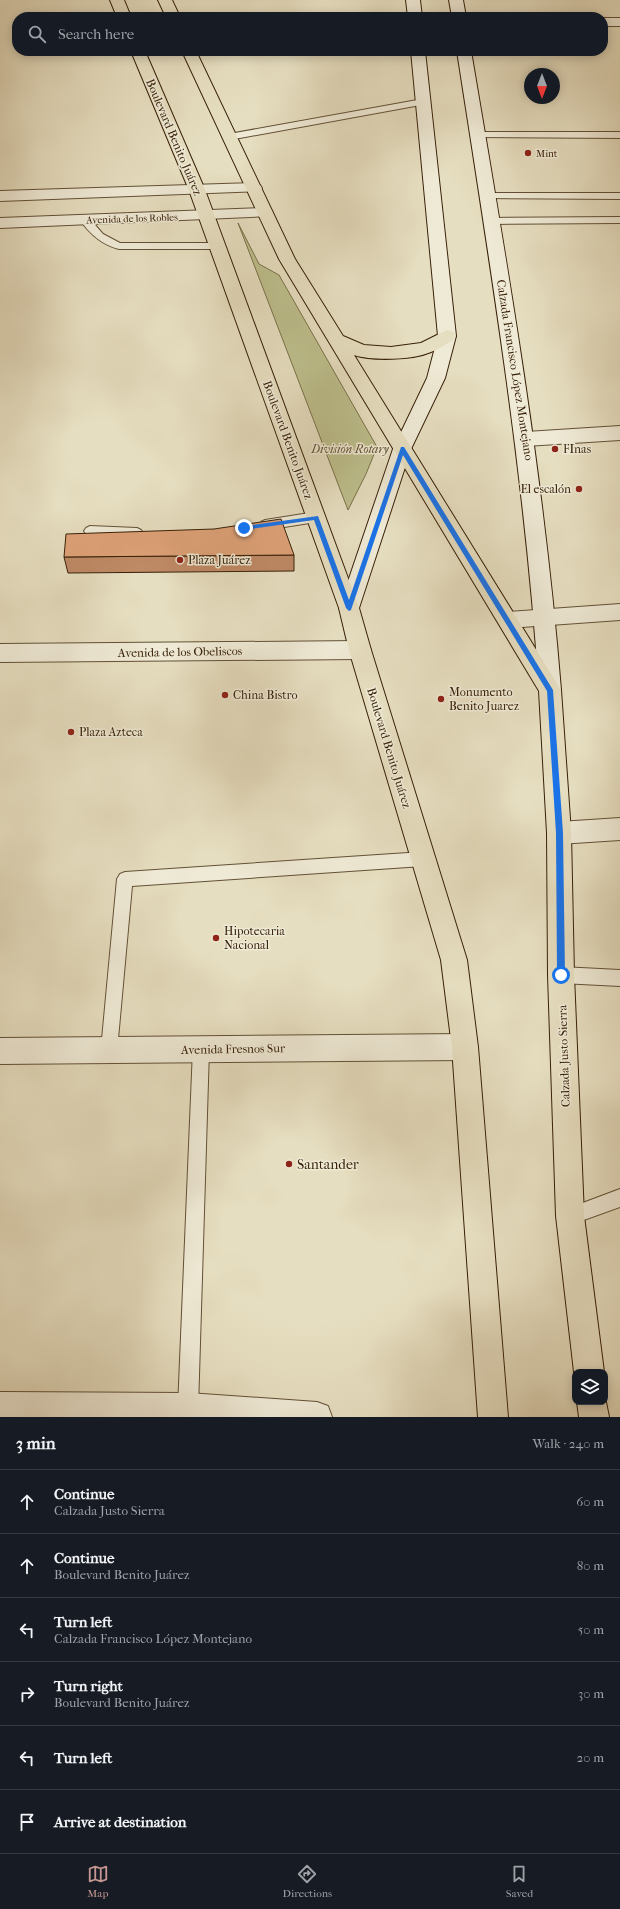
<!DOCTYPE html>
<html lang="en">
<head>
<meta charset="utf-8">
<style>
  :root { --surface:#171b24; --page:#242831; --text:#f1f3f6; --muted:#9ea1a6; --line:#363941; --accent:#c59692 }
  body { margin:0; font-family:"IM FELL French Canon",serif; background:var(--page); color:var(--text) }
  .controls { position:absolute; right:12px; bottom:12px; display:grid; overflow:hidden; border-radius:8px; box-shadow:0 2px 10px #0003 }
  .controls button { width:36px; height:36px; display:grid; place-items:center; padding:0; border:0; border-bottom:1px solid var(--line); background:var(--surface); color:var(--text); font:20px sans-serif }
  .compass { position:absolute; left:524px; top:68px; width:36px; height:36px; border-radius:50%; background:var(--surface); box-shadow:0 2px 10px #0003; rotate:180deg }
  .stop { position:absolute; width:12px; height:12px; margin:-9px; border:3px solid #1a73e8; border-radius:50%; background:#fff }
  .stop.end { background:#1a73e8; border-color:#fff; box-shadow:0 1px 4px #0008 }
  .list { margin:0; padding:0; list-style:none }
  h2 { display:flex; justify-content:space-between; align-items:center; height:52px; margin:0; padding:0 16px; font-size:17px }
  h2 small { font-size:13px; font-weight:400; color:var(--muted) }
  .list li { display:grid; grid-template-columns:26px 1fr auto; gap:12px; align-items:center; box-sizing:border-box; height:64px; padding:0 16px; border-top:1px solid var(--line) }
  .list b { display:block; font-size:15px; white-space:nowrap }
  .list p { margin:0; font-size:13px; white-space:nowrap; color:var(--muted) }
  .list em { font-size:13px; font-style:normal; color:var(--muted) }
  .icon { flex:none; width:22px; height:22px; fill:none; stroke:currentColor; stroke-width:2; stroke-linecap:round; stroke-linejoin:round }
  .map { position:relative; flex:none; width:620px; height:1417px; overflow:hidden }
  .search { position:absolute; background:var(--surface); box-shadow:0 2px 10px #0003; left:12px; right:12px; top:12px; height:44px; display:flex; align-items:center; gap:10px; box-sizing:border-box; padding:0 14px; border-radius:16px; color:var(--muted); font-size:15px }
  .sheet { height:436px; background:var(--surface) }
  nav { display:flex; justify-content:space-around; align-items:center; box-sizing:border-box; height:56px; border-top:1px solid var(--line); background:var(--surface); font-size:11px; color:var(--muted) }
  nav a { display:grid; justify-items:center; gap:2px }
  nav .on { color:var(--accent) }
  .map>svg:first-child { display:block }
  .green { fill:#bdbf8d; stroke:#7a704a }
  .lines { fill:none; stroke-linecap:round; stroke-linejoin:round }
  .service-casing { stroke:#635036; stroke-width:2 }
  .minor-casing { stroke:#635036; stroke-width:2 }
  .tertiary-casing { stroke:#635036; stroke-width:2 }
  .secondary-casing { stroke:#372008; stroke-width:2 }
  .primary-casing { stroke:#372008; stroke-width:2 }
  .service { fill:#efead6; fill-rule:evenodd }
  .minor { fill:#efead6; fill-rule:evenodd }
  .tertiary { fill:#efead6; fill-rule:evenodd }
  .secondary { fill:#efead6; fill-rule:evenodd }
  .primary { fill:#e6dec0; fill-rule:evenodd }
  .wall { fill:#bf8a66; stroke:#372008 }
  .building { fill:#dea177; stroke:#372008 }
  .route { fill:#1a73e8 }
  .poi-dot { fill:#8f2418; stroke:#efead6; stroke-width:1.5 }
  .labels { text-anchor:middle; stroke-width:3; stroke-linejoin:round; paint-order:stroke }
  .far-poi-label { font-size:10px; fill:#372008; stroke:#efead6; text-anchor:start }
  .far-street-label { font-size:10px; fill:#372008; stroke:#efead6 }
  .street-label { font-size:12px; fill:#372008; stroke:#efead6 }
  .park-label { font-size:12px; font-style:italic; fill:#5f5030; stroke:#efead6 }
  .poi-label { font-size:12px; fill:#372008; stroke:#efead6; text-anchor:start }
  .near-poi-label { font-size:14px; fill:#372008; stroke:#efead6; text-anchor:start }
</style>
</head>
<body>
<div class="map">
<svg width="620" height="1417" viewBox="0 0 620 1417">
  <rect width="100%" height="100%" fill="#e6dec0"/>
  <filter id="stains"><feTurbulence type="fractalNoise" baseFrequency=".005" numOctaves="4"/><feColorMatrix values="0 0 0 0 .2 0 0 0 0 .09 0 0 0 0 .02 0 0 0 .5 -.17"/></filter>
  <radialGradient id="worn" r=".72"><stop offset=".6" stop-color="#630" stop-opacity="0"/><stop offset="1" stop-color="#630" stop-opacity=".3"/></radialGradient>
  <path class="green" d="M238,223l21,41 20,11 98,172 -11,27 -18,36z"/>
  <g class="lines">
    <defs>
      <path id="service" d="M423,99l5,3 -2,2 -197,36 -5,-3 5,-3z
        M478,132h142v6l-145,-1 -2,-2z
        M487,193h133v6l-137,-1 -1,-2z
        M85,217l4,1 14,16 17,9h98l5,3 -5,3h-99c-17,-4 -29,-15 -39,-29z
        M620,217v6l-129,1 -5,-3 5,-3z
        M316,512l4,2 2,3 -2,3 -4,2 -51,8 -4,-2 -2,-3 2,-3 4,-2z
        M90,526l47,2 4,2 2,3 -2,3 -4,2 -47,-2 -4,-2 -2,-3 2,-3z
        M423,852l5,2 3,5 -3,5 -5,2 -291,20 -15,164 -2,6 -6,2 -6,-2 -2,-6 16,-171 3,-5 5,-2z
        M561,967l59,3v16l-59,-3 -6,-2 -2,-6 2,-6z
        M201,1041l6,2 2,6 -11,359 -3,7 -5,2 -9,-2 -3,-7 15,-359 2,-6z
        M620,1189v18l-50,18 -6,-3 -3,-6 3,-6z"/>
      <path id="minor" d="M603,18h17v8h-17z
        M254,183l6,2 2,3 -2,3 -260,10v-10z
        M265,208l6,2 2,3 -2,3 -271,12v-10z
        M620,426v14l-94,6 -7,-2 -2,-5 2,-5 7,-2z
        M620,604v16l-112,8 -7,-2 -3,-6 3,-6 7,-2z
        M360,641l8,3 3,6 -3,6 -8,3 -360,3v-18z
        M620,818v22l-61,4 -8,-3 -4,-8 4,-8 8,-3z"/>
      <path id="tertiary" d="M465,1034l9,4 4,9 -4,9 -9,4 -465,4v-26z
        M0,1392l188,1 129,9 11,4 4,11h-332z"/>
      <path id="secondary" d="M406,0h14l2,17h-14z
        M449,0h14l3,17h-14z
        M411,51h14l31,285 -11,42 -34,71 -52,159 -3,6 -7,2 -7,-2 -3,-6 54,-159 34,-71 11,-42z
        M457,51h14c36,212 73,424 90,639l-3,6 -8,3 -8,-3 -3,-6c-14,-215 -49,-426 -82,-639z"/>
      <path id="primary" d="M110,0h14l7,17h-14z
        M158,0h14l8,17h-14z
        M131,51h14l60,139 154,418 12,42 96,310 11,87 30,370h-30l-26,-370 -11,-87 -92,-310 -10,-42 -150,-418z
        M182,51h14l99,208 48,77 21,9 27,2 30,-4 26,-13 6,2 3,4 -3,4c-7,4 -14,9 -22,12 -18,8 -59,9 -77,3l207,335 10,143 3,142 10,241 20,156h-29v3l-1,-3 -18,-156 -8,-241 -1,-142 -8,-142 -260,-432z
        M605,1397l4,20h-30l-2,-15h28z"/>
    </defs>
    <use href="#service" class="service-casing"/>
    <use href="#minor" class="minor-casing"/>
    <use href="#tertiary" class="tertiary-casing"/>
    <use href="#secondary" class="secondary-casing"/>
    <use href="#primary" class="primary-casing"/>
    <use href="#service" class="service"/>
    <use href="#minor" class="minor"/>
    <use href="#tertiary" class="tertiary"/>
    <use href="#secondary" class="secondary"/>
    <use href="#primary" class="primary"/>
  </g>
  <path class="wall" d="M294,555v16l-226,2 -4,-16z"/>
  <path class="building" d="M281,519l13,36 -230,2 2,-23 148,-5z"/>
  <path class="route" d="M401,447h3l149,243 10,143 2,142 -4,4 -4,-4 -1,-142 -9,-142 -144,-236 -52,155 -2,1 -3,-3 -32,-88 -70,10 -3,-2 3,-2 74,-10 31,84z"/>
  <g class="poi-dot">
    <circle cx="528" cy="153" r="4"/>
    <circle cx="555" cy="449" r="4"/>
    <circle cx="579" cy="489" r="4"/>
    <circle cx="180" cy="560" r="4"/>
    <circle cx="225" cy="695" r="4"/>
    <circle cx="441" cy="699" r="4"/>
    <circle cx="71" cy="732" r="4"/>
    <circle cx="216" cy="938" r="4"/>
    <circle cx="289" cy="1164" r="4"/>
  </g>
  <g class="labels">
    <g class="far-poi-label">
      <text x="536" y="157">Mint</text>
    </g>
    <g class="far-street-label">
      <text transform="translate(132 218) rotate(-2)" y="4">Avenida de los Robles</text>
    </g>
    <g class="street-label">
      <text transform="translate(174 137) rotate(67)" y="4">Boulevard Benito Juárez</text>
      <text transform="translate(515 370) rotate(81)" y="4">Calzada Francisco López Montejano</text>
      <text transform="translate(288 440) rotate(70)" y="4">Boulevard Benito Juárez</text>
      <text transform="translate(180 652) rotate(-1)" y="4">Avenida de los Obeliscos</text>
      <text transform="translate(389 748) rotate(73)" y="4">Boulevard Benito Juárez</text>
      <text transform="translate(233 1049) rotate(-1)" y="4">Avenida Fresnos Sur</text>
      <text transform="translate(564 1056) rotate(-92)" y="4">Calzada Justo Sierra</text>
    </g>
    <g class="park-label">
      <text x="350" y="453">División Rotary</text>
    </g>
    <g class="poi-label">
      <text x="563" y="453">FInas</text>
      <text x="571" y="493" text-anchor="end">El escalón</text>
      <text x="188" y="564">Plaza Juárez</text>
      <text x="449" y="696">Monumento<tspan x="449" dy="14">Benito Juarez</tspan></text>
      <text x="233" y="699">China Bistro</text>
      <text x="79" y="736">Plaza Azteca</text>
      <text x="224" y="935">Hipotecaria<tspan x="224" dy="14">Nacional</tspan></text>
    </g>
    <g class="near-poi-label">
      <text x="297" y="1169">Santander</text>
    </g>
  </g>
  <rect width="100%" height="100%" filter="url(#stains)"/>
  <rect width="100%" height="100%" fill="url(#worn)"/>
</svg>
<div class="controls">
<button><svg class="icon" aria-label="layers" viewBox="0 0 24 24"><path d="M12 4l9 5-9 5-9-5zM3 14l9 5 9-5"/></svg></button>
</div>
<svg class="compass" viewBox="-18 -18 36 36"><path d="M0-13l5 13h-10z" fill="#e53935"/><path d="M0 13l5-13h-10z" fill="#9ea1a6"/></svg>
<div class="stop" style="left:561px;top:975px"></div>
<div class="stop end" style="left:244px;top:528px"></div>
<div class="search"><svg class="icon" aria-label="search" viewBox="0 0 24 24"><circle cx="10" cy="10" r="6"/><path d="M15 15l6 6"/></svg>Search here</div>
</div>
<section class="sheet">
<h2>3 min<small>Walk · 240 m</small></h2>
<ul class="list">
<li><svg class="icon" aria-label="ahead" viewBox="0 0 24 24"><path d="M12 20V5M6 11l6-6 6 6"/></svg><div><b>Continue</b><p>Calzada Justo Sierra</p></div><em>60 m</em></li>
<li><svg class="icon" aria-label="ahead" viewBox="0 0 24 24"><path d="M12 20V5M6 11l6-6 6 6"/></svg><div><b>Continue</b><p>Boulevard Benito Juárez</p></div><em>80 m</em></li>
<li><svg class="icon" aria-label="left" viewBox="0 0 24 24"><path d="M17 20v-9H6M10 6l-5 5 5 5"/></svg><div><b>Turn left</b><p>Calzada Francisco López Montejano</p></div><em>50 m</em></li>
<li><svg class="icon" aria-label="right" viewBox="0 0 24 24"><path d="M7 20v-9h11M14 6l5 5-5 5"/></svg><div><b>Turn right</b><p>Boulevard Benito Juárez</p></div><em>30 m</em></li>
<li><svg class="icon" aria-label="left" viewBox="0 0 24 24"><path d="M17 20v-9H6M10 6l-5 5 5 5"/></svg><div><b>Turn left</b></div><em>20 m</em></li>
<li><svg class="icon" aria-label="arrive" viewBox="0 0 24 24"><path d="M6 21V4h12l-3 4 3 4H6"/></svg><div><b>Arrive at destination</b></div></li>
</ul>
</section>
<nav>
<a class="on"><svg class="icon" aria-label="map" viewBox="0 0 24 24"><path d="M3 6l6-2 6 2 6-2v14l-6 2-6-2-6 2zM9 4v14M15 6v14"/></svg>Map</a>
<a><svg class="icon" aria-label="directions" viewBox="0 0 24 24"><path d="M12 3l9 9-9 9-9-9zM9 14v-3h6M13 9l2 2-2 2"/></svg>Directions</a>
<a><svg class="icon" aria-label="saved" viewBox="0 0 24 24"><path d="M7 4h10v16l-5-4-5 4z"/></svg>Saved</a>
</nav>
</body>
</html>
